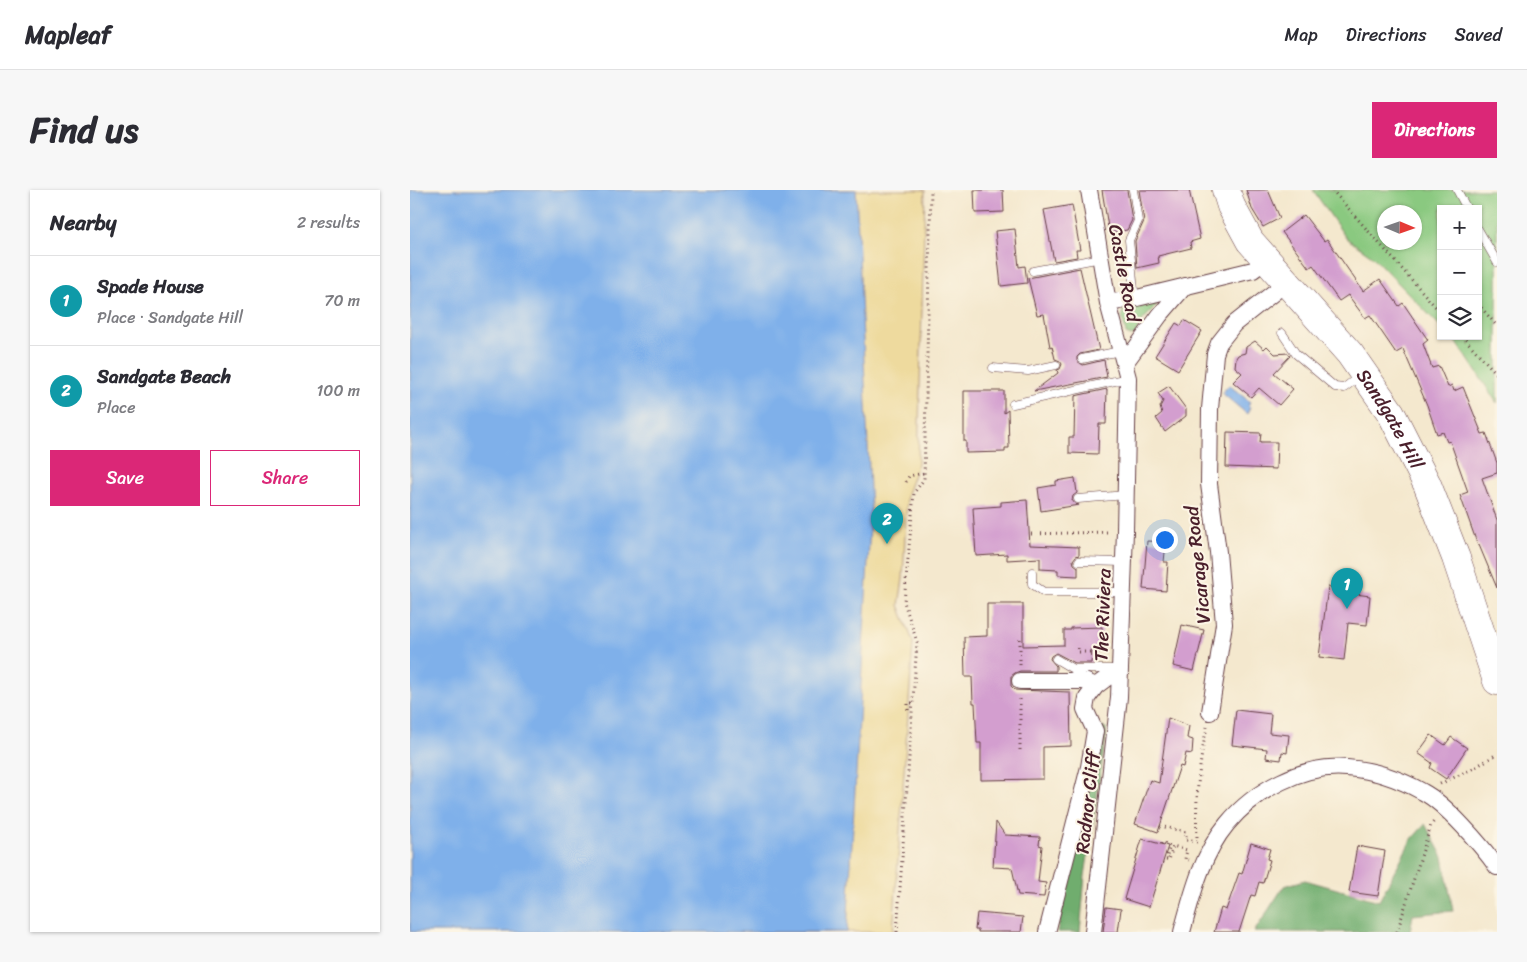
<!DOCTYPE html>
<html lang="en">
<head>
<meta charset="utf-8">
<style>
  :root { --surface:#fff; --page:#f7f7f7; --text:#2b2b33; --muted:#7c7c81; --line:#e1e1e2; --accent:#db2777 }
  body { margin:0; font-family:Sriracha,sans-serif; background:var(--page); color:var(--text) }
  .controls { position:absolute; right:15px; top:15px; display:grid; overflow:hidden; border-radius:0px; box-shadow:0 1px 4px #0004 }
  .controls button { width:45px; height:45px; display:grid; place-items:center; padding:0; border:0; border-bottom:1px solid var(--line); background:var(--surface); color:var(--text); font:25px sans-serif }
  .compass { position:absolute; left:967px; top:15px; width:45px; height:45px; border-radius:50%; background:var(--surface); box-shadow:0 1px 4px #0004; rotate:92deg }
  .you { position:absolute; left:754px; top:349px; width:18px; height:18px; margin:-12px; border:4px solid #fff; border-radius:50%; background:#1a73e8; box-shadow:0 0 0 8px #1a73e833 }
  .badge { display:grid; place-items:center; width:32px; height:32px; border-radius:50%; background:var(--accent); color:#fff; font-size:16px; font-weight:700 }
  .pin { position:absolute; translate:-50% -41px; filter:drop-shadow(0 1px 2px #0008) }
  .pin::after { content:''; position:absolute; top:26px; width:18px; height:15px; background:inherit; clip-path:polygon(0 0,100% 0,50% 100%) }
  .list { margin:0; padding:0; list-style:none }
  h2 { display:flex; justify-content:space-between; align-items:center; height:65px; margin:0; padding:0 20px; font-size:21px }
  h2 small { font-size:16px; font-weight:400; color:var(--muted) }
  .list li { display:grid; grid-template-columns:32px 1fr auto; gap:15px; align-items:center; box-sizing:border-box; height:90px; padding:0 20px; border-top:1px solid var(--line) }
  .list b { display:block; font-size:19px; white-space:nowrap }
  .list p { margin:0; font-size:16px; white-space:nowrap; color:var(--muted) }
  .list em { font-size:16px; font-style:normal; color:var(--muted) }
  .actions { display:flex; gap:10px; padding:15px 20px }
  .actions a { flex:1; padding:11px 0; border:1px solid var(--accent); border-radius:0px; text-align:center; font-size:18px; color:var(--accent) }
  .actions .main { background:var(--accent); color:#fff }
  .icon { flex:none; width:28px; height:28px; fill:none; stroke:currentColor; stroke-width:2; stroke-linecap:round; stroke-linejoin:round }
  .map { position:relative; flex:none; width:1087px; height:742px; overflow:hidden; border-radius:0px }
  header { display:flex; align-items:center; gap:30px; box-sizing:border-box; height:70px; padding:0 25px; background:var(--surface); border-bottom:1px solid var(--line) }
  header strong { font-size:24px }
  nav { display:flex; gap:28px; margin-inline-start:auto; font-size:18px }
  .intro { display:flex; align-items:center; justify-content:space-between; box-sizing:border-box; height:120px; padding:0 30px }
  h1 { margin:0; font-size:35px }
  .button { padding:12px 22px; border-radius:0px; background:var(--accent); color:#fff; font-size:18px; font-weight:700 }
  main { display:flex; gap:30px; padding:0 30px }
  aside { flex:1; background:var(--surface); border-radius:0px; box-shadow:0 1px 4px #0004 }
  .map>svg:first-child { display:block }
  .green { fill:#8ac980; stroke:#6a7456; fill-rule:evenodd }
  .forest { fill:#6fad6e; stroke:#5c664c }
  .sand { fill:#eeda9e; stroke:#9c7c64 }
  .water { fill:#7fb0ea; stroke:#64688a }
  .building { fill:#d39ecf }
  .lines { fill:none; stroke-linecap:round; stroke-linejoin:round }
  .lane-casing { stroke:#643d43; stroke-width:9 }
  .street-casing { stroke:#643d43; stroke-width:18 }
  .highway-casing { stroke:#643d43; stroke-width:29 }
  .path { stroke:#643d43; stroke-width:3; stroke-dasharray:1 4; stroke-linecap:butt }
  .lane { stroke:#fff; stroke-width:8 }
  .street { stroke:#fff; stroke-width:16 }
  .highway { stroke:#fff; stroke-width:28 }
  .labels { text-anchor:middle; stroke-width:4; stroke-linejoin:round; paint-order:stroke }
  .street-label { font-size:19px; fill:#4a1f2b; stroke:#fcf5e5 }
</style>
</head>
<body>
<header>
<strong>Mapleaf</strong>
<nav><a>Map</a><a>Directions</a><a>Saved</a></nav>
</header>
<div class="intro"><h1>Find us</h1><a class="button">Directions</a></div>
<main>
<aside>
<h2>Nearby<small>2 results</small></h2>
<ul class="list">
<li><span class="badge" style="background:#0f9aa8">1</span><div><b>Spade House</b><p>Place · Sandgate Hill</p></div><em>70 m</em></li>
<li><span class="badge" style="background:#0f9aa8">2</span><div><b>Sandgate Beach</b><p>Place</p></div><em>100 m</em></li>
</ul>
<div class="actions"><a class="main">Save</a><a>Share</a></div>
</aside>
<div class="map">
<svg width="1087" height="742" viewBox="0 0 1087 742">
  <rect width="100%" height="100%" fill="#fcf5e5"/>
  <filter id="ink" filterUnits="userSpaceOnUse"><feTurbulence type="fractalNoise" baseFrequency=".02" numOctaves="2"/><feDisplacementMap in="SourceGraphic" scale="10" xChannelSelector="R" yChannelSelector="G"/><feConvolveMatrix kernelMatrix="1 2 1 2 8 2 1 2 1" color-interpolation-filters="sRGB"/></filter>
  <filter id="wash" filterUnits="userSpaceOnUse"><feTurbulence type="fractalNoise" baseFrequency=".0096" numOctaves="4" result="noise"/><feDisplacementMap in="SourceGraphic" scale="20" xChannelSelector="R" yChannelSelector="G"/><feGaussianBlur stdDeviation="1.12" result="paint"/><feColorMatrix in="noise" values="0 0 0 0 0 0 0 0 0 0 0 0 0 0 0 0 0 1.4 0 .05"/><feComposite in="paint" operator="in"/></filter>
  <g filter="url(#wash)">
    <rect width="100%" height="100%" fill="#f4e8ce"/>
    <path class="green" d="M903,0h184v213l-37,-56 -11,-11h29v-127h-37v118l-69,-71 -26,-18zM974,22h30v30h-30z
      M747,113l-2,4 -13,14 -7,14 -4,1 -5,-2 -4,-19 1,-6z"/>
    <path class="forest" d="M692,537l4,1v8l-21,140 -5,56h-23z
      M1015,634l18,33 10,54 -40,4 -3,17h-156l30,-46 21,-6 74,21 32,-61z"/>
    <path class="sand" d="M355,0h160l-7,273 -11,31 -4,85 -4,26 14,37 -20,290h-133z"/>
    <path class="water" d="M0,0h446l15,319 -24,423h-437z
      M819,195l21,17 -2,3 2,2 -3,7 -25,-21z"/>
    <g id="blocks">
      <path class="building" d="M564,0h29l1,22 -29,1z
        M692,0h25l5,30 -5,10 -18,3z
        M729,0h50l11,49 -10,3 1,6 -33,8 1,7 -22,5 -2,-27 9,-20z
        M836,0h22l12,28 -17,9 -11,-18z
        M662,15l8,45h-4l1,7 -23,4 -10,-51z
        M894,25l20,26 3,-2 36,52 17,-12 19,27 4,-3 25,37 -5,4 9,24 7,-2 9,21 4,-2 2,6 9,-4 19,47 4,-1 11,30v10l-15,5 15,42v68l-18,-43 -1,1 -18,-51 8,-3 -18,-51 -3,1 -4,-10 -6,2 -10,-29 -24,-56 -7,4 -26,-38 -5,3 -17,-23 -9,6 -26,-36 -4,3 -27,-36z
        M605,39l4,38 6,-1 2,17 -26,3 -6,-55z
        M670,78l19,82 -19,4 -3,3v4l6,4 21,-5 3,17 -73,14 24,-18 -1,-3 3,-1 2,-5 -2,-3 -5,-2 -3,-13 -2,1 -6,-33 -7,1 -9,-37z
        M774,130l18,11 -24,39 -23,-14 21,-33 5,3z
        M845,151l9,8 3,-3 8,8 13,-1 2,3 -16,17 19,16 -14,16 -20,-17 -8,9 -18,-15 9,-9 -7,-6 1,-9 2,-3 7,-2 1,-6z
        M759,196l17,23v7l-21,16 -9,-14 6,-5 -2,-6 3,-6 -5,-8z
        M697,199l-1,35h-7l-1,30 -29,-1v-16h5l1,-41z
        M554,201h40v22l4,-3 1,38h-4v4l-39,1v-12h-2z
        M817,242l34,1 -1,9h17l-1,27 -50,-2z
        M665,288l2,15 -4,3 -1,4 3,4 4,1 -38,6 -3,-23 18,-3v-4z
        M617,310l3,45 49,2v8l-3,1 -3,4 1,4 4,3v9l-20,-1v-5l-18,-1v-11l-33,2v-6l-31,2 -3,-48 28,-2v-4z
        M737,351l19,1 -2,20h4l-2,29 -23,-2z
        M918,397l21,2 -1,4 22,3 -3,29 -19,-2 -4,37 -25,-3z
        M577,414h36v42l41,-1v-15h7v-2l31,-1v21h-10l-1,15h-16l-19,-10 -5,3 -1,3 6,7v5h-36l-5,2 -4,3v10l4,4 55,2 1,54 -28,1v32l-62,1v-37h-4l-2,-40h-2l-1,-26h-7l-1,-40 23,-1z
        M772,435l22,5 -10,41 -21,-5z
        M826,520l35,4 -2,19 20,2 -2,18 -5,-1 -1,8 -15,-2 1,-9 -35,-4z
        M758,528l21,8 -2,12 6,2 -1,14 -6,-1 -3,14 -3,-1 -22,66 -23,-8 15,-44 9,3z
        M1021,545l14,10 6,-8 16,11 -21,31 -16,-11 2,-5 -14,-10z
        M586,632l9,13 35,2 -1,8 3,1 -4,36 8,1 -2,14 -26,-2 -6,-27 -19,-1z
        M732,649l26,7 -19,61 -25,-8z
        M841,653l19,6 -3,10 3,1 -7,23 -4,-1 -4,14 -4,-1 -12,37h-25l7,-24 5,2 13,-37 3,1z
        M947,656l28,5 -7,45 -29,-4z
        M696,717l15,2 -3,23h-15z
        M567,723l46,4 -2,15h-43v-2h-3z"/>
    </g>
  </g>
  <g filter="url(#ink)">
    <use href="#blocks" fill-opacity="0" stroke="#643d43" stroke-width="1"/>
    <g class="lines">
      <defs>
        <path id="lane" d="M723,0l5,31 -9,19 5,51 3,7
          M1047,0l10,19
          M1068,39l19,33
          M623,81l68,-13
          M872,143l14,21 39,33 9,1 17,-13
          M672,169l38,-8
          M583,178l35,3 28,-6
          M603,214l115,-26
          M668,309l48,-4
          M669,371l45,1
          M622,382v12l12,8h78
          M646,469l17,10h45"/>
        <path id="street" d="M679,0l19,113 20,75 -3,153 -6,166 -26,235
          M698,113l29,-5 116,-28 13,-10
          M715,173l35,-48 25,-29
          M610,491h64l12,5
          M800,522l14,-88 -6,-72 -9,-68 1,-75 5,-55 4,-11 15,-19 53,-42
          M637,742l42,-165 6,-36 -10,-22 2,-11 9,-12 12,-9 12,-2
          M772,742c10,-37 20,-78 45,-108 28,-34 76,-60 120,-56 26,2 53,11 76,24 23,12 59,54 74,75"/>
        <g id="highway">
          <path id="s1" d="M816,0l5,16 19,35 100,113 41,59 36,71 29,74 41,123"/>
        </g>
      </defs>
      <use href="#lane" class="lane-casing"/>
      <use href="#street" class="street-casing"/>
      <use href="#highway" class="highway-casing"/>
      <path class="path" d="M922,0l109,123
        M1068,114l19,22
        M1052,146l35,38
        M496,292l3,-6 15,-3
        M621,344l79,-2
        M668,458v4h28
        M610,475v-27
        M498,520v-7h6
        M610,560v-54
        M1030,594l34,-16 23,-14
        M750,636l26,6v8l11,2
        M787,647c-2,-36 2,-74 10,-110
        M751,654l1,-2 8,4 -4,13 3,1 4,-14 14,4 -2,9 4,1
        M487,742l20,-290 -13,-40 10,-109 10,-14 7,-289
        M987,742l34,-107 4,-5"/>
      <use href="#lane" class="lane"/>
      <use href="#street" class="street"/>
      <use href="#highway" class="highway"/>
    </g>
  </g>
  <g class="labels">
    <g class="street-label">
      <text transform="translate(715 83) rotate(79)" y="7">Castle Road</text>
      <text dy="7" stroke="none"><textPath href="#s1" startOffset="284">Sandgate Hill</textPath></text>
      <text transform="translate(787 375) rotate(-96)" y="7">Vicarage Road</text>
      <text transform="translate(692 425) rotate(-88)" y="7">The Riviera</text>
      <text transform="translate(677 612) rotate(-84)" y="7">Radnor Cliff</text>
    </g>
  </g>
</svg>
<div class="controls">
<button>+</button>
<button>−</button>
<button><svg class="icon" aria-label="layers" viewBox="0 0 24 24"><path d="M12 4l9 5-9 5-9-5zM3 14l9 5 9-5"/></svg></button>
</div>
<svg class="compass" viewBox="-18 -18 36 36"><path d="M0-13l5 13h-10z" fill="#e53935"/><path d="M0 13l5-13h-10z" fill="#7c7c81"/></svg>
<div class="you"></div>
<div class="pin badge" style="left:937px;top:419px;background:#0f9aa8">1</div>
<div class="pin badge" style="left:477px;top:354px;background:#0f9aa8">2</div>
</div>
</main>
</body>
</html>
